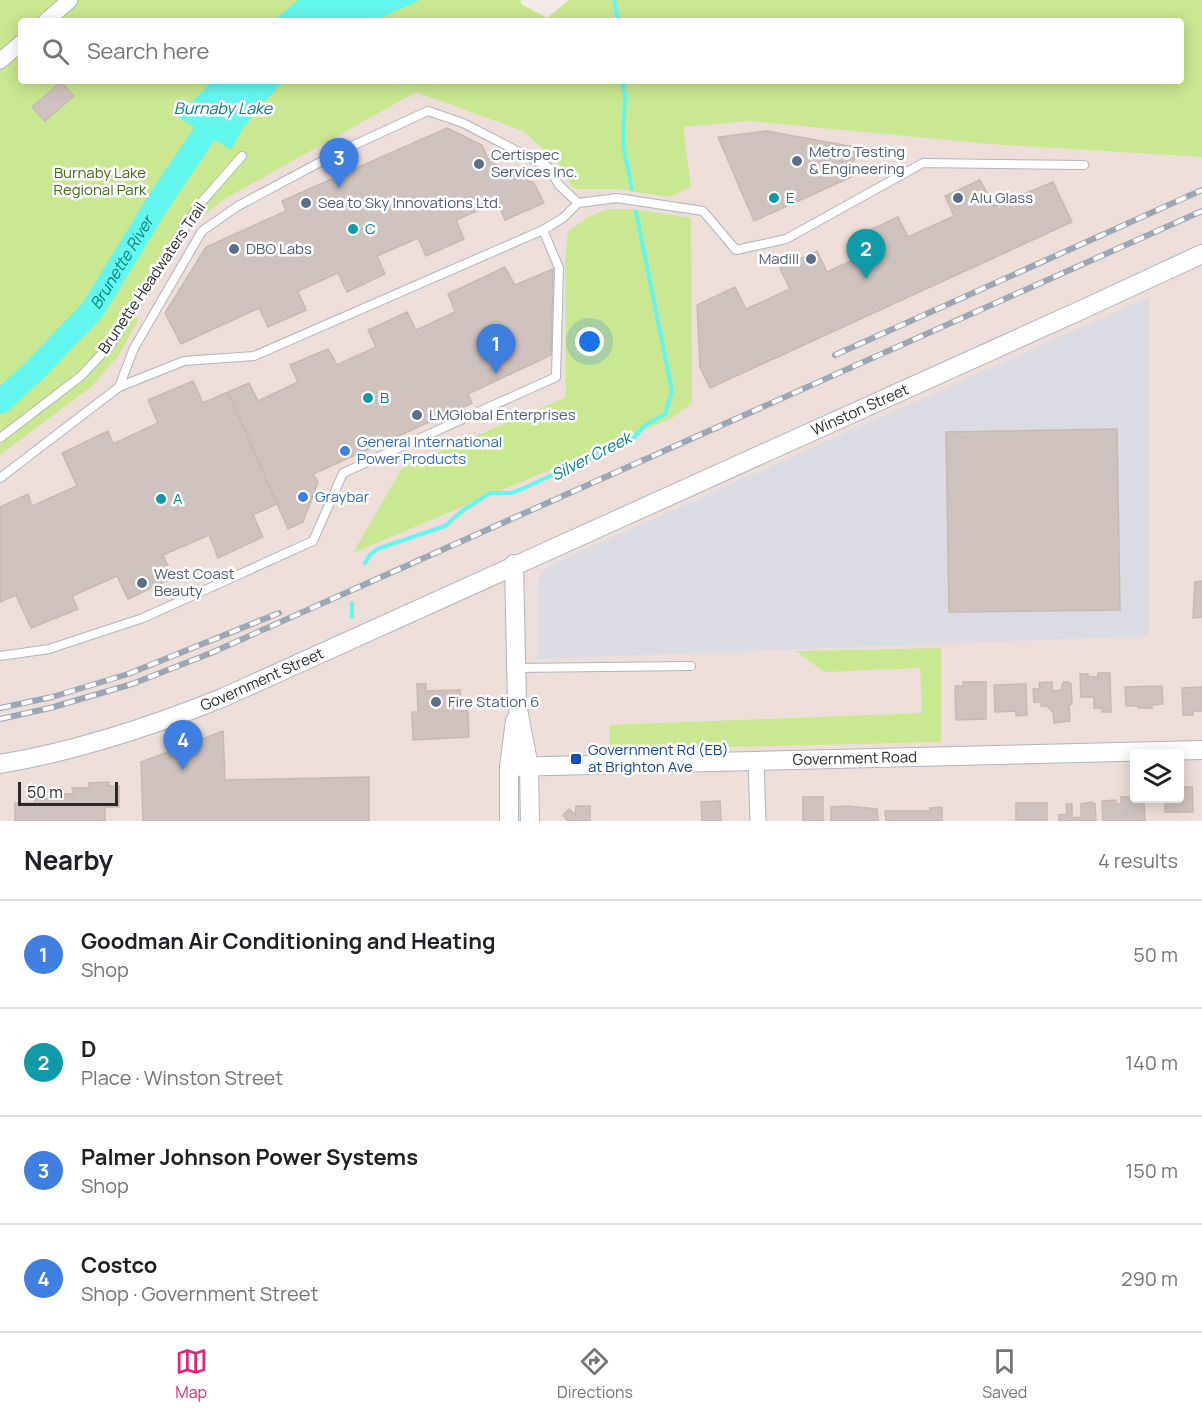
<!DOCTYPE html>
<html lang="en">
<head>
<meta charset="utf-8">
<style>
  :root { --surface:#fff; --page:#f2f2f2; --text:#202124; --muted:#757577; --line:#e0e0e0; --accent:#db2777 }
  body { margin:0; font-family:Manrope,sans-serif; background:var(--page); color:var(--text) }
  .controls { position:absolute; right:18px; bottom:18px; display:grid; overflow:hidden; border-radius:6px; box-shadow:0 3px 15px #0003 }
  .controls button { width:54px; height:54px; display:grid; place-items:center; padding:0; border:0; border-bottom:2px solid var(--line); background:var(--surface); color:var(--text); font:30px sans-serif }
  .scale { position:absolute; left:18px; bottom:15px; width:100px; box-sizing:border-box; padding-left:6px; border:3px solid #292929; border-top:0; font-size:16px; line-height:21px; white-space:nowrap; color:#292929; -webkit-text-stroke:4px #fff; paint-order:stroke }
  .you { position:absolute; left:590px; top:342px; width:21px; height:21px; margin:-15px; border:4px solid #fff; border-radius:50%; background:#1a73e8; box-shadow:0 0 0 9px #1a73e833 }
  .badge { display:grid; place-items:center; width:39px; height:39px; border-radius:50%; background:var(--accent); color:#fff; font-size:20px; font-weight:700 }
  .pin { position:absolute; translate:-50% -50px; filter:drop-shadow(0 2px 3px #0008) }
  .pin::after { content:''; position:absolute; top:32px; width:21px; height:18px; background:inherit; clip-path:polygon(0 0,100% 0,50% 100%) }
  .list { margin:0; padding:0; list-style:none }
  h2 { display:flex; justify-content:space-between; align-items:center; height:78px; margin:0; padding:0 24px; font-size:26px }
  h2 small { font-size:20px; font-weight:400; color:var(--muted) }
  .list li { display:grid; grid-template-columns:39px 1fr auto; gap:18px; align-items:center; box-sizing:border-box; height:108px; padding:0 24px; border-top:2px solid var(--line) }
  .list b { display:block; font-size:22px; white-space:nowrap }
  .list p { margin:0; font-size:20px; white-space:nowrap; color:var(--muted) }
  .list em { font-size:20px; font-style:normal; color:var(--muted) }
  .icon { flex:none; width:33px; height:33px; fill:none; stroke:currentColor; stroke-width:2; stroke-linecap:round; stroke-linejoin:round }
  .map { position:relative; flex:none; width:1202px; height:821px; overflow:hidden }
  .search { position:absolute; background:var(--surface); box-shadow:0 3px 15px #0003; left:18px; right:18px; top:18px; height:66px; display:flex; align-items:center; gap:15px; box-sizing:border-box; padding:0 21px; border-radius:6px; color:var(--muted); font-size:22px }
  .sheet { height:510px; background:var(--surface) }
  nav { display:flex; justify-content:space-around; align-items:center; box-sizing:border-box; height:84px; border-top:2px solid var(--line); background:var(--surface); font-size:16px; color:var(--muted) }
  nav a { display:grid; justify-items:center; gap:3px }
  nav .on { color:var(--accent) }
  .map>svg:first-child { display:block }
  .industrial { fill:#dbdbe4 }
  .green { fill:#cae891; fill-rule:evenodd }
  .plaza { fill:#f4ece8 }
  .water { fill:#64f7f0 }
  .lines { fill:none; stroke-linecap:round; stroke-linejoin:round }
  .stream { stroke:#64f7f0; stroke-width:4 }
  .river { stroke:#64f7f0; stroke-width:24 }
  .building { fill:#cec3be; stroke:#c8bab3; stroke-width:1.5 }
  .service-casing { stroke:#aeb6be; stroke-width:10 }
  .minor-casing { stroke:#aeb6be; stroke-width:17 }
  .tertiary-casing { stroke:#aeb6be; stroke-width:20 }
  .service { stroke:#fff; stroke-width:8 }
  .minor { stroke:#fff; stroke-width:15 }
  .tertiary { stroke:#fff; stroke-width:18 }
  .rail-casing { stroke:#9ca7b5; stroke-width:6 }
  .rail { stroke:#fff; stroke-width:4; stroke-dasharray:11; stroke-linecap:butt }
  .service-dot { fill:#5c6f8a; stroke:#fff; stroke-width:2 }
  .culture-dot { fill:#0f9aa8; stroke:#fff; stroke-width:2 }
  .shop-dot { fill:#3f7fe0; stroke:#fff; stroke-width:2 }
  .transit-dot { fill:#1a4fb4; stroke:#fff; stroke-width:2 }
  .labels { text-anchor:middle; stroke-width:5; stroke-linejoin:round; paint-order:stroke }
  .service-label { font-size:15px; fill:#4e5e75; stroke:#fff; text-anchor:start }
  .park-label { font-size:15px; fill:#416b14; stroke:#fff }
  .culture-label { font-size:15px; fill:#0d838f; stroke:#fff; text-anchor:start }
  .street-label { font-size:15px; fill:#292929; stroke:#fff }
  .shop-label { font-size:15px; fill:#366cbe; stroke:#fff; text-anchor:start }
  .transit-label { font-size:15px; fill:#164399; stroke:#fff; text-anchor:start }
  .water-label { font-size:16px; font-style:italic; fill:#068286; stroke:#fff }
</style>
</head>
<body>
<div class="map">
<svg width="1202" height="821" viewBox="0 0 1202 821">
  <rect width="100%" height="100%" fill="#edded9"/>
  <path class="industrial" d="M1149,297v339l-611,23v-78l5,-9 10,-8z"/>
  <path class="green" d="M0,0h1202v157l-212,-13 -240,-23 -67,6 8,60 -22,10 -52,-8h-43l-17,-28 -34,-30 -107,-39 -190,106 -34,27 -57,91 4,3 -21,37 -27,31 -91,68zM21,21h1160v60h-1160z
    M608,209h25l58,9 1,185 -20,15 -319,135 49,-85 164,-71 -1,-133 3,-32 21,-16z
    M941,648v94l-331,8 -1,-25 313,-12 -2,-45 -96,4 -28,-21z"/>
  <path class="plaza" d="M521,0h48l-22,18 -26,-14z"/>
  <path class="water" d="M298,0h122l-47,21h-100z
    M212,81h71l-39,45 -13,24 -53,-33z"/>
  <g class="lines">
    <path class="stream" d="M614,0l4,21
      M622,81l3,14 -2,49 9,45
      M365,563l4,-7 8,-7 68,-23 17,-15 28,-18h21l11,-4 113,-52 9,-11 21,-12 7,-23 -36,-179
      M352,617v-14"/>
    <path class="river" id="s1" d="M0,402l35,-32 58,-61 66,-108 66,-98 21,-22"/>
  </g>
  <path class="building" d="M61,82l13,14 -29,25 -13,-14z
    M447,128l35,17 7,16 45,22 10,20 -39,17 -8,-18 -41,18 8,19 -38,17 -8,-18 -41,18 8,18 -38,18 -9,-19 -40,18 8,19 -38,17 -9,-19 -78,36 -16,-31 41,-66 80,-36 -4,-10z
    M767,131l93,17 -9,18 5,9 -102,46 -36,-84z
    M980,180l14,26 59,-24 19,40 -362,166 -10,-21 -3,-62 38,-18 11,22 44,-20 -10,-21 37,-17 10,21 45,-21 -9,-18 35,-16 10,20 46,-21 -9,-20z
    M505,267l10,18 38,-16 -2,86 -83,39 4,9 -159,71 5,8 -15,40 -15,7 -60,-137 21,-9 9,18 40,-19 -8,-17 38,-16 9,16 39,-18 -8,-17 39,-18 9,18 39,-18 -7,-18z
    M193,381l10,22 25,-11 49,112 -24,11 10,22 -45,21 -9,-23 -46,20 10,23 -45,21 -11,-23 -45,20 6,13 -47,19 -15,-33 -16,7v-95l28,-13 4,12 45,-20 -15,-33 46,-22 5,13 45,-21 -10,-23z
    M1117,429l3,181 -171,2 -3,-180z
    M1202,581v36l-9,1 2,-36z
    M1098,673h12l1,39h-9v-4h-8v-11h-13l-1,-23h8v3h10z
    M963,682h23v37l-30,1 -1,-34h8z
    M1052,682v9l10,-1v-5l2,-3h5l2,2 1,20 -3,1 1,16 -16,2 -1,-11 -6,-6h-6v-4h-7l-1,-13h7l-1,-6z
    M417,684h9v7l34,-1 1,21h7l1,26 -56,3 -1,-28h6z
    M1026,684l1,31 -11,1v-5l-21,1 -1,-27z
    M1162,686l1,18 -11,1v3h-14v-2h-12l-1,-19z
    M1202,687v24h-9v4h-10l-1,-27z
    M223,731l2,49 144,-3v44h-226l-2,-59z
    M109,782v4h10v21h-14v14h-90v-18h20v-4h19v-5h19l-1,-6h17v-5z
    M1180,787h12l1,25h-28v-14h15z
    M803,797h20v24h-20z
    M1121,797h13v5l10,-1 1,20h-42l-1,-20 14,-1v4h5z
    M720,801l1,20h-19l-1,-19z
    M1092,802l3,2 1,17h-37v-6l8,-1 -1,-10h6v14l9,-1v-13z
    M1016,803h31v17h-31z
    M576,806h14v15h-22l-5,-6 6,-6 6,6z
    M846,806l31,3 1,12h-47v-14z
    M942,807v14h-56l-1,-10h45v-3z"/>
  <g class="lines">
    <defs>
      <path id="service" d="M119,387l15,-39 68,-117 36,-25 101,-54 89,-41 35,12 85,44 11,18 19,18
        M0,438l81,-62 30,-32 88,-139 43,-49
        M0,478l119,-91 65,-26 70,-5 289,-126 20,-12 15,-15 39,-5 86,13 33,39 50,-11 137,-76 161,2
        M0,656l49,-7 94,-31 170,-77 30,-68 213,-96 3,-109 -16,-38
        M517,668l174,-2"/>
      <path id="minor" d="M46,21l24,-21
        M0,61l21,-18
        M756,762l2,59"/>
      <g id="tertiary">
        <path d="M514,564l3,140 12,63 1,54"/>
        <path id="s2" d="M0,764c77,-13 150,-37 222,-66l857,-387 123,-57"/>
        <path id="s3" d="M509,767l693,-17"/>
        <path d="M509,821v-54l6,-46"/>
      </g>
    </defs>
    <use href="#service" class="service-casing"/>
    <use href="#minor" class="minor-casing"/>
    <use href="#tertiary" class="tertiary-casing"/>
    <use href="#service" class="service"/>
    <use href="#minor" class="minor"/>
    <use href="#tertiary" class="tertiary"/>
    <defs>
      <path id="rail" d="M835,355l367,-165
        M0,708l52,-11 76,-23 151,-61
        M0,719l50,-11 82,-24 79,-31 991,-442"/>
    </defs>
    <use href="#rail" class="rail-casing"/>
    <use href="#rail" class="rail"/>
  </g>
  <g class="service-dot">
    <circle cx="797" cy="161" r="6"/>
    <circle cx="479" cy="164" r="6"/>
    <circle cx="958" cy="198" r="6"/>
    <circle cx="306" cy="203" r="6"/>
    <circle cx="234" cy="249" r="6"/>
    <circle cx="811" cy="259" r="6"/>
    <circle cx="417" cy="415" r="6"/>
    <circle cx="142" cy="583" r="6"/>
    <circle cx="436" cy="702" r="6"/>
  </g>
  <g class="culture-dot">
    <circle cx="774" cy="198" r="6"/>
    <circle cx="353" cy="229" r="6"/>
    <circle cx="368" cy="398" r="6"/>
    <circle cx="161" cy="499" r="6"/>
  </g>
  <g class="shop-dot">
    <circle cx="345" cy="451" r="6"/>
    <circle cx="303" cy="497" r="6"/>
  </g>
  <rect class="transit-dot" x="570" y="753" width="12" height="12" rx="3"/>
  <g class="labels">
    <g class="service-label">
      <text x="809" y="157">Metro Testing<tspan x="809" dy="17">&amp; Engineering</tspan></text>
      <text x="491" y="160">Certispec<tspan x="491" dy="17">Services Inc.</tspan></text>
      <text x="970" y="203">Alu Glass</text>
      <text x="318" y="208">Sea to Sky Innovations Ltd.</text>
      <text x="246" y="254">DBO Labs</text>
      <text x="799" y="264" text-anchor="end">Madill</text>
      <text x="429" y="420">LMGlobal Enterprises</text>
      <text x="154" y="579">West Coast<tspan x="154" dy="17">Beauty</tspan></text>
      <text x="448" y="707">Fire Station 6</text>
    </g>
    <g class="park-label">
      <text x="100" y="178">Burnaby Lake<tspan x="100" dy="17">Regional Park</tspan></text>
    </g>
    <g class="culture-label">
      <text x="786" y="203">E</text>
      <text x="365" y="234">C</text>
      <text x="380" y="403">B</text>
      <text x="173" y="504">A</text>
    </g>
    <g class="street-label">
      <text transform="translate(152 278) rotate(-56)" y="5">Brunette Headwaters Trail</text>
      <text dy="5" stroke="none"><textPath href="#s2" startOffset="932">Winston Street</textPath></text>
      <text dy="5" stroke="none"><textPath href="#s2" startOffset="276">Government Street</textPath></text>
      <text dy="5" stroke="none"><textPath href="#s3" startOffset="346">Government Road</textPath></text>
    </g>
    <g class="shop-label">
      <text x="357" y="447">General International<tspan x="357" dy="17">Power Products</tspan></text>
      <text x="315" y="502">Graybar</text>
    </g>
    <g class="transit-label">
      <text x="588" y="755">Government Rd (EB)<tspan x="588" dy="17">at Brighton Ave</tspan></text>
    </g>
    <g class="water-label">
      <text x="223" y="114">Burnaby Lake</text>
      <text dy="6" stroke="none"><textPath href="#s1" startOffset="186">Brunette River</textPath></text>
      <text transform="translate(591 456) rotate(-27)" y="6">Silver Creek</text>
    </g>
  </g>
</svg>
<div class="controls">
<button><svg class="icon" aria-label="layers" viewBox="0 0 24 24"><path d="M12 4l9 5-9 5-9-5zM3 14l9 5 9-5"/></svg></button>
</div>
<div class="scale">50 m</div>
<div class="you"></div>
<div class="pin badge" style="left:496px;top:374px;background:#3f7fe0">1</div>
<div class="pin badge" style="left:866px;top:279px;background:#0f9aa8">2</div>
<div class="pin badge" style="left:339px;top:188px;background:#3f7fe0">3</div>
<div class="pin badge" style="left:183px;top:770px;background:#3f7fe0">4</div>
<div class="search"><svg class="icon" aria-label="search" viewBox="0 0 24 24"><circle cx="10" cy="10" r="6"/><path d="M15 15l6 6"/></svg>Search here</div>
</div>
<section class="sheet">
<h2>Nearby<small>4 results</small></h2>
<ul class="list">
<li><span class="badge" style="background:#3f7fe0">1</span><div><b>Goodman Air Conditioning and Heating</b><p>Shop</p></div><em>50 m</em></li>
<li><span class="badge" style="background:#0f9aa8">2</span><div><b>D</b><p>Place · Winston Street</p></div><em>140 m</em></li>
<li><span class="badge" style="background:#3f7fe0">3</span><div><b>Palmer Johnson Power Systems</b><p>Shop</p></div><em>150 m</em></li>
<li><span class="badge" style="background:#3f7fe0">4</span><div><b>Costco</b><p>Shop · Government Street</p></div><em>290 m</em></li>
</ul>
</section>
<nav>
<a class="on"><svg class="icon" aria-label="map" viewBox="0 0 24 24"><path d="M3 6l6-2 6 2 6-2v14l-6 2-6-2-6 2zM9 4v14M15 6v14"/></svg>Map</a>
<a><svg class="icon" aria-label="directions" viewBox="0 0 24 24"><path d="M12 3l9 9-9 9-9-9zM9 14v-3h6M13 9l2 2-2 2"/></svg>Directions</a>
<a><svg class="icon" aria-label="saved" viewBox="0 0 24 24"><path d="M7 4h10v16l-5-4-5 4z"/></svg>Saved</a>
</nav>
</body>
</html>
